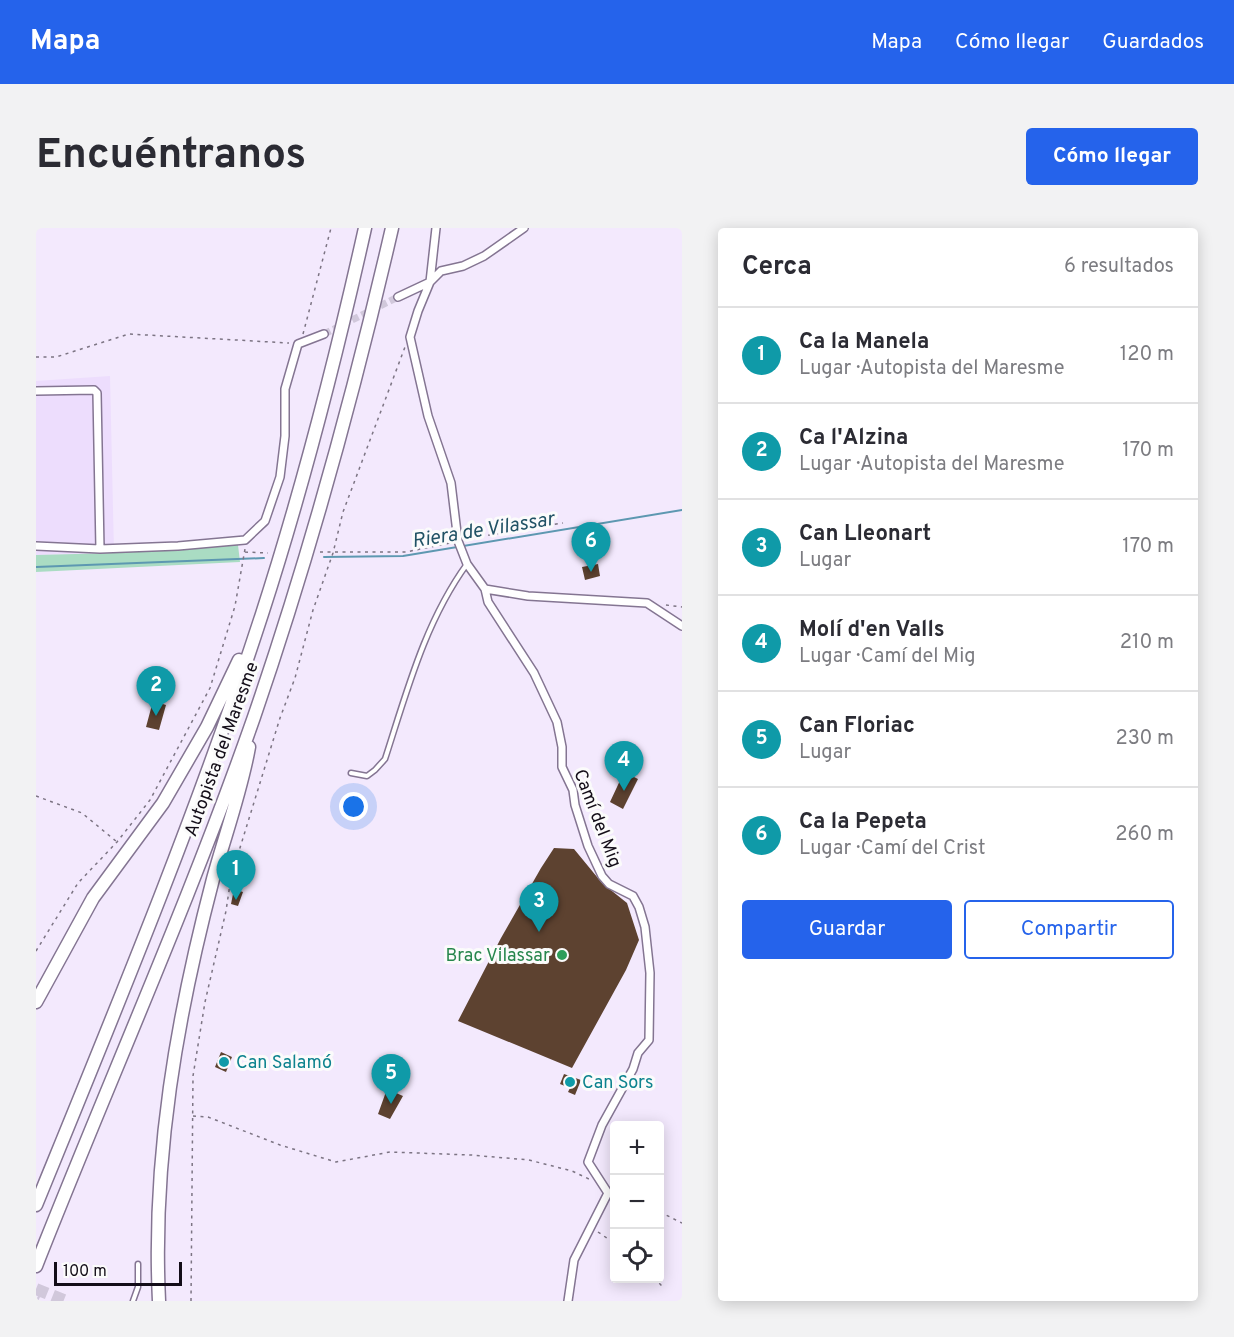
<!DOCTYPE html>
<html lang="es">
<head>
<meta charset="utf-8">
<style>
  :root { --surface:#fff; --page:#f2f2f3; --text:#2b2b33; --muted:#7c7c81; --line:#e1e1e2; --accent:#2563eb }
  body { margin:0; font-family:Overpass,sans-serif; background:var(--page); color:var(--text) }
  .controls { position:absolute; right:18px; bottom:18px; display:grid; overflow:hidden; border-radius:6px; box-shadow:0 3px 15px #0003 }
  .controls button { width:54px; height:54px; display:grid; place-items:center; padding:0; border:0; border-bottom:2px solid var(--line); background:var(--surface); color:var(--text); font:30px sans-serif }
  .scale { position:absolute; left:18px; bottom:15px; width:128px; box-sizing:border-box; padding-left:6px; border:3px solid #130d18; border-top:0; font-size:16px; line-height:21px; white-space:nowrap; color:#130d18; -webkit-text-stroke:4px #fbfbfb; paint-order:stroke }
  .you { position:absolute; left:318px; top:579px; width:21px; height:21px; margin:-15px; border:4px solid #fff; border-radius:50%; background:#1a73e8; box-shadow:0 0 0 9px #1a73e833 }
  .badge { display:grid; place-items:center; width:39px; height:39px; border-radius:50%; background:var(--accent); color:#fff; font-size:20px; font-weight:700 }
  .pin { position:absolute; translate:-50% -50px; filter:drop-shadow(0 2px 3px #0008) }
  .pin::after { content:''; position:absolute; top:32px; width:21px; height:18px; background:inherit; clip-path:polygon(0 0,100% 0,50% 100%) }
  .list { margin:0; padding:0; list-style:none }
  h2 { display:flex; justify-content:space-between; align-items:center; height:78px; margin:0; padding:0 24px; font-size:26px }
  h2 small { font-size:20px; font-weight:400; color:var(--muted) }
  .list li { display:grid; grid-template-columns:39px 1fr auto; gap:18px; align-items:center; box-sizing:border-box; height:96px; padding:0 24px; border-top:2px solid var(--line) }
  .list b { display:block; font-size:22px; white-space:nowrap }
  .list p { margin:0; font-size:20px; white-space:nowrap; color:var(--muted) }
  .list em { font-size:20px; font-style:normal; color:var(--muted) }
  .actions { display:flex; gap:12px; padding:18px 24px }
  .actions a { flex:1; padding:14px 0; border:2px solid var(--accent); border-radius:6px; text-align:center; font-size:21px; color:var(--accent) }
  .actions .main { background:var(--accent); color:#fff }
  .icon { flex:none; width:33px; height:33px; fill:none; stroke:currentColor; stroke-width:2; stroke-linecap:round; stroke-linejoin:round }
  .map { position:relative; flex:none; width:646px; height:1073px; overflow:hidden; border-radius:6px }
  header { display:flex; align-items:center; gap:36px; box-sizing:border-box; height:84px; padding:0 30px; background:var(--accent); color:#fff }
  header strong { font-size:28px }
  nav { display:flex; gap:33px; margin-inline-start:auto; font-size:21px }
  .intro { display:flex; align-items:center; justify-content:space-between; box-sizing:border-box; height:144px; padding:0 36px }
  h1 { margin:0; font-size:42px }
  .button { padding:15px 27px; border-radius:6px; background:var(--accent); color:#fff; font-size:21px; font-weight:700 }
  main { display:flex; gap:36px; padding:0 36px }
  aside { flex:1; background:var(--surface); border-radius:6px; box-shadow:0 3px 15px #0003 }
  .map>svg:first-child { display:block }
  .built { fill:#edddfd }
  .green { fill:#aadcc3 }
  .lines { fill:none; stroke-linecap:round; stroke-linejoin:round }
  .stream { stroke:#5d98b1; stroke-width:2 }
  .building { fill:#5d4230 }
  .street-tunnel { stroke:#d1c8db; stroke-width:7; stroke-dasharray:7 3.5; stroke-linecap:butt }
  .highway-tunnel { stroke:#d1c8db; stroke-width:12; stroke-dasharray:12 6; stroke-linecap:butt }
  .lane-casing { stroke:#847592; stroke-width:7 }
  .street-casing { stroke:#847592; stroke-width:10 }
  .highway-casing { stroke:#847592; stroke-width:15 }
  .path { stroke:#7c7483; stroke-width:1.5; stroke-dasharray:3 4.5; stroke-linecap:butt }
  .lane { stroke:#fff; stroke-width:4 }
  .street { stroke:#fff; stroke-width:7 }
  .highway { stroke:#fff; stroke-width:12 }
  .leisure-dot { fill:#2e9e5b; stroke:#fbfbfb; stroke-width:2 }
  .culture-dot { fill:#0f9aa8; stroke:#fbfbfb; stroke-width:2 }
  .labels { text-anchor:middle; stroke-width:6; stroke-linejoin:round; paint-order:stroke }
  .street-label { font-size:18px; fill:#130d18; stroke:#fbfbfb }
  .leisure-label { font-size:18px; fill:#27864d; stroke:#fbfbfb; text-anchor:end }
  .culture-label { font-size:18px; fill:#0d838f; stroke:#fbfbfb; text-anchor:start }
  .water-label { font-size:20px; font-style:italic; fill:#215265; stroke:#fbfbfb }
</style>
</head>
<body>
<header>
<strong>Mapa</strong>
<nav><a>Mapa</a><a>Cómo llegar</a><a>Guardados</a></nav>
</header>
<div class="intro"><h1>Encuéntranos</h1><a class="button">Cómo llegar</a></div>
<main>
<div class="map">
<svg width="646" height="1073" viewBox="0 0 646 1073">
  <rect width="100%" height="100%" fill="#f3e9fd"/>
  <path class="built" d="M74,148l4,177 -78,2v-174z"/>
  <path class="green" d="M202,317l2,17 -204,10v-17l78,-2z"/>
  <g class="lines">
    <path class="stream" d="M288,329l79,-1 279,-46
      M0,339l228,-9"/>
  </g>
  <path class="building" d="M562,336l2,12 -15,4 -3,-13z
    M117,473l13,4 -7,25 -13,-3z
    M588,544l14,7 -15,30 -13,-7z
    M518,620l20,1 28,34 25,20 12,37 -13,30 -54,98 -114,-47 43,-83 40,-70z
    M198,661l9,3 -5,14 -7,-2z
    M185,824l11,5 -6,15 -11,-5z
    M528,846l17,6 -6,15 -7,-3 2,-4 -10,-4z
    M351,861l16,7 -13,23 -12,-5z"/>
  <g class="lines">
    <path class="street-tunnel" d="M288,106l74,-37"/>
    <path class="highway-tunnel" d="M0,1061l30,12
      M0,1072l2,1"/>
    <defs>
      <path id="lane" d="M315,545l16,3 8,-6 10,-11c22,-68 40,-137 82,-195
        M97,1073l5,-14v-23"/>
      <path id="street" d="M400,0l-6,54 -12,29 -8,26 18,79 23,67 7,58 9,23 18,25 3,13 46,71 23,49 5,25v20l11,23 2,15 13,41 14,30 7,8 24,12 6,11 6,20 5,46 -1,67 -11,13 -5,16 -31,56 -14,37 20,31 -34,67 -6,41
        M362,69l32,-15 11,-11 22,-5 21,-10 40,-28
        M0,163l58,-1 3,3 3,156
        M0,318l64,3 78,-3 67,-6 20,-19 15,-44 5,-41v-47l13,-45 26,-10
        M449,361l43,7 119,7 35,23"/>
      <path id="highway" d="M0,774l57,-104 70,-95 44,-76 32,-67
        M0,977c80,-196 161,-391 226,-591 41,-127 74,-256 103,-386
        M0,1038c72,-183 153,-363 218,-549 55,-160 100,-324 138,-489
        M123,1073c-7,-143 18,-285 54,-422 12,-44 28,-87 36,-132"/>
    </defs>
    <use href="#lane" class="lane-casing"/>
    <use href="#street" class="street-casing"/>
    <use href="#highway" class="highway-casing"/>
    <path class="path" d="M267,106l28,-106
      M0,129h20l73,-23 160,9
      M430,311l97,-16
      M209,324l23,1
      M284,324h86l44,-9
      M630,377l16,2
      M0,568l46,17 35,29
      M0,723l42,-68 39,-41 33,-42 60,-112 25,-82 10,-57
      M157,888l15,1 72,28 56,17 54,-10 81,3 58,5 43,11 19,9
      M624,984l22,11
      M562,1004l16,11
      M618,1050l10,10
      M155,1073l2,-225 12,-74 21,-91 5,-34 49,-159 15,-40 18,-68 20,-57 10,-41 62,-165"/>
    <use href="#lane" class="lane"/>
    <use href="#street" class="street"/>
    <use href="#highway" class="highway"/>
  </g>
  <circle class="leisure-dot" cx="526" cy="727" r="6"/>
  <g class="culture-dot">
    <circle cx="188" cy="834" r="6"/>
    <circle cx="534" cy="854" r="6"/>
  </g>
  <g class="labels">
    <g class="street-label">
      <text transform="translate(185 521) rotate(-70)" y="6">Autopista del Maresme</text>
      <text transform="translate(562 590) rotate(69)" y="6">Camí del Mig</text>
    </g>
    <g class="leisure-label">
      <text x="514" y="733">Brac Vilassar</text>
    </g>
    <g class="culture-label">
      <text x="200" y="840">Can Salamó</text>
      <text x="546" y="860">Can Sors</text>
    </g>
    <g class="water-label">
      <text transform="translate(447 301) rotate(-9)" y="7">Riera de Vilassar</text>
    </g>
  </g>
</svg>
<div class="controls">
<button>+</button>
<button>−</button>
<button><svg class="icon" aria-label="locate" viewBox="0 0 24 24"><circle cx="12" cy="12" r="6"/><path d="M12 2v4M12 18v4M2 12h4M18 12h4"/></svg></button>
</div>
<div class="scale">100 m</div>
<div class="you"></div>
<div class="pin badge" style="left:200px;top:672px;background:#0f9aa8">1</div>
<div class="pin badge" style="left:120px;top:488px;background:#0f9aa8">2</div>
<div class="pin badge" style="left:503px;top:704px;background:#0f9aa8">3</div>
<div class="pin badge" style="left:588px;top:563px;background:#0f9aa8">4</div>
<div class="pin badge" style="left:355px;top:876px;background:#0f9aa8">5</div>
<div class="pin badge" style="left:555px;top:344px;background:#0f9aa8">6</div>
</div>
<aside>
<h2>Cerca<small>6 resultados</small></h2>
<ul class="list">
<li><span class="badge" style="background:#0f9aa8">1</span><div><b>Ca la Manela</b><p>Lugar · Autopista del Maresme</p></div><em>120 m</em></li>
<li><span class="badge" style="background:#0f9aa8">2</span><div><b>Ca l'Alzina</b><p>Lugar · Autopista del Maresme</p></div><em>170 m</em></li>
<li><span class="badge" style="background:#0f9aa8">3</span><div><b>Can Lleonart</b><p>Lugar</p></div><em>170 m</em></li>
<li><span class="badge" style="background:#0f9aa8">4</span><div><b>Molí d'en Valls</b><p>Lugar · Camí del Mig</p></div><em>210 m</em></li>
<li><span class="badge" style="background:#0f9aa8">5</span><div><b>Can Floriac</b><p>Lugar</p></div><em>230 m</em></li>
<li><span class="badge" style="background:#0f9aa8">6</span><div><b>Ca la Pepeta</b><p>Lugar · Camí del Crist</p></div><em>260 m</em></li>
</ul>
<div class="actions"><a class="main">Guardar</a><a>Compartir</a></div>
</aside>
</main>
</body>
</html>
